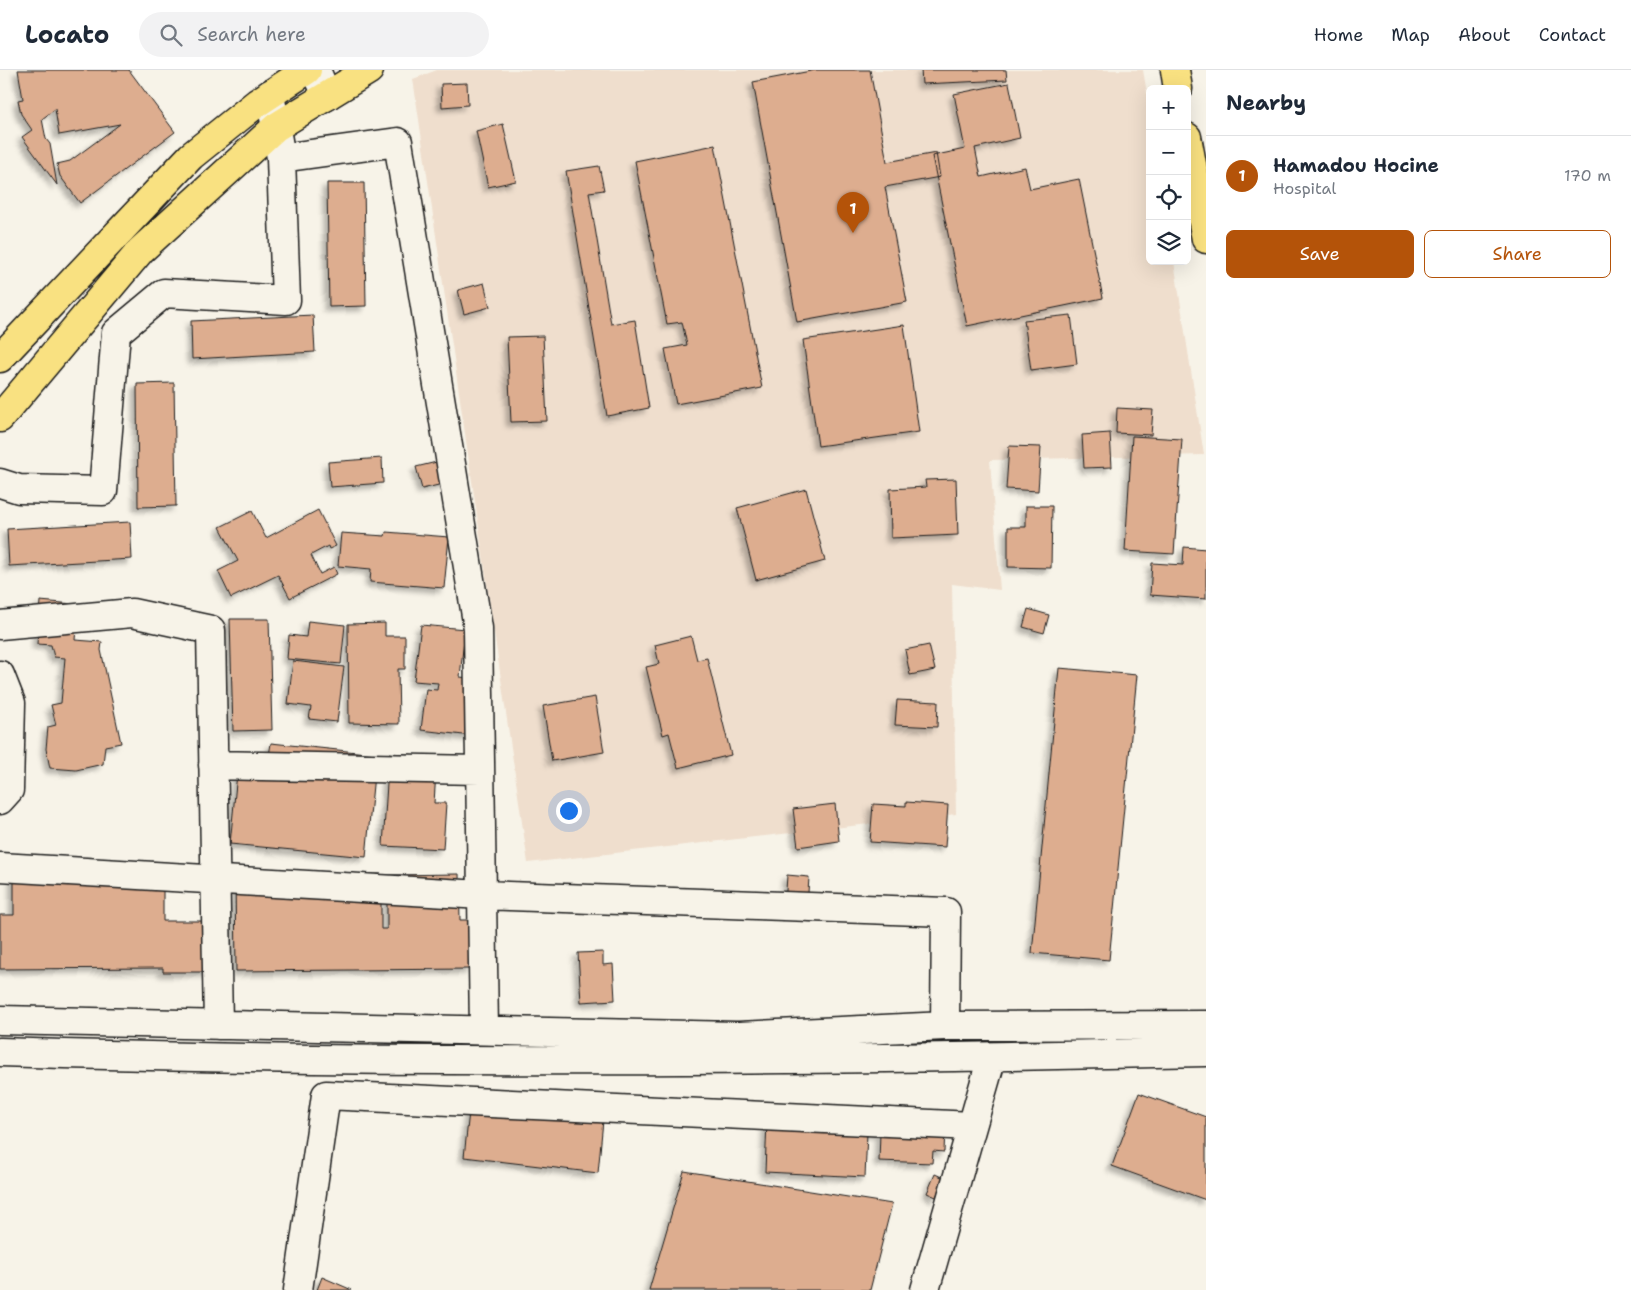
<!DOCTYPE html>
<html lang="en">
<head>
<meta charset="utf-8">
<style>
  :root { --surface:#fff; --page:#f2f2f3; --text:#1f2937; --muted:#747a83; --line:#e0e1e3; --accent:#b45309 }
  body { margin:0; font-family:"Shantell Sans",sans-serif; background:var(--page); color:var(--text) }
  .controls { position:absolute; right:15px; top:15px; display:grid; overflow:hidden; border-radius:8px; box-shadow:0 5px 20px #0002 }
  .controls button { width:45px; height:45px; display:grid; place-items:center; padding:0; border:0; border-bottom:1px solid var(--line); background:var(--surface); color:var(--text); font:25px sans-serif }
  .you { position:absolute; left:568px; top:740px; width:18px; height:18px; margin:-12px; border:4px solid #fff; border-radius:50%; background:#1a73e8; box-shadow:0 0 0 8px #1a73e833 }
  .badge { display:grid; place-items:center; width:32px; height:32px; border-radius:50%; background:var(--accent); color:#fff; font-size:16px; font-weight:700 }
  .pin { position:absolute; translate:-50% -41px; filter:drop-shadow(0 1px 2px #0008) }
  .pin::after { content:''; position:absolute; top:26px; width:18px; height:15px; background:inherit; clip-path:polygon(0 0,100% 0,50% 100%) }
  .list { margin:0; padding:0; list-style:none }
  h2 { display:flex; justify-content:space-between; align-items:center; height:65px; margin:0; padding:0 20px; font-size:21px }
  h2 small { font-size:16px; font-weight:400; color:var(--muted) }
  .list li { display:grid; grid-template-columns:32px 1fr auto; gap:15px; align-items:center; box-sizing:border-box; height:80px; padding:0 20px; border-top:1px solid var(--line) }
  .list b { display:block; font-size:19px; white-space:nowrap }
  .list p { margin:0; font-size:16px; white-space:nowrap; color:var(--muted) }
  .list em { font-size:16px; font-style:normal; color:var(--muted) }
  .actions { display:flex; gap:10px; padding:15px 20px }
  .actions a { flex:1; padding:11px 0; border:1px solid var(--accent); border-radius:8px; text-align:center; font-size:18px; color:var(--accent) }
  .actions .main { background:var(--accent); color:#fff }
  .icon { flex:none; width:28px; height:28px; fill:none; stroke:currentColor; stroke-width:2; stroke-linecap:round; stroke-linejoin:round }
  .map { position:relative; flex:none; width:1206px; height:1220px; overflow:hidden }
  header { display:flex; align-items:center; gap:30px; box-sizing:border-box; height:70px; padding:0 25px; background:var(--surface); border-bottom:1px solid var(--line) }
  header strong { font-size:24px }
  nav { display:flex; gap:28px; margin-inline-start:auto; font-size:18px }
  .search { width:350px; height:45px; background:var(--page); display:flex; align-items:center; gap:12px; box-sizing:border-box; padding:0 18px; border-radius:28px; color:var(--muted); font-size:19px }
  main { display:flex }
  aside { flex:1; background:var(--surface) }
  .map>svg:first-child { display:block }
  .built { fill:#efdecd }
  .building { fill:#ddad8f; stroke:#1c1c1c; filter:url(#shadow) }
  .lines { fill:none; stroke-linecap:round; stroke-linejoin:round }
  .minor-casing { stroke:#1c1c1c; stroke-width:31 }
  .major-casing { stroke:#1c1c1c; stroke-width:31 }
  .minor { stroke:#f7f3e8; stroke-width:28 }
  .major { stroke:#f9e181; stroke-width:28 }
</style>
</head>
<body>
<header>
<strong>Locato</strong>
<div class="search"><svg class="icon" aria-label="search" viewBox="0 0 24 24"><circle cx="10" cy="10" r="6"/><path d="M15 15l6 6"/></svg>Search here</div>
<nav><a>Home</a><a>Map</a><a>About</a><a>Contact</a></nav>
</header>
<main>
<div class="map">
<svg width="1206" height="1220" viewBox="0 0 1206 1220">
  <defs>
    <filter id="shadow"><feDropShadow dx="-4.5" dy="4.5" stdDeviation="2.5" flood-color="#0004"/></filter>
  </defs>
  <rect width="100%" height="100%" fill="#f7f3e8"/>
  <filter id="ink" filterUnits="userSpaceOnUse"><feTurbulence type="fractalNoise" baseFrequency=".02" numOctaves="2"/><feDisplacementMap in="SourceGraphic" scale="10" xChannelSelector="R" yChannelSelector="G"/><feConvolveMatrix kernelMatrix="1 2 1 2 8 2 1 2 1" color-interpolation-filters="sRGB"/></filter>
  <g filter="url(#ink)">
    <path class="built" d="M437,0h706l7,41v150h24l30,194 -214,5 10,130 -48,-6 4,230 -428,49 -115,-784z"/>
    <path class="building" d="M18,0h111l46,62 -95,71 -20,-27 -3,-12 13,-3 50,-37 -61,11 -4,-26 -13,10 4,20 4,5 7,41 -35,-48 10,-7 -11,-16 -3,-14 5,-1z
      M816,0h54l17,92 49,-9 4,24 -55,10 22,115 -110,20 -44,-240z
      M921,0h85l1,10 -85,4z
      M467,13l1,22 -26,2 -1,-23z
      M1009,13l11,55 -45,10 6,29 44,-10 5,22 49,-10 24,119 -136,28 -35,-170 33,-7 -11,-55z
      M503,54l13,57 -28,6 -12,-56z
      M715,75l47,243 -86,16 -11,-55 22,-4 -5,-23 -15,2 -32,-163z
      M599,96l5,24 -15,2 22,132 24,-4 14,88 -42,8 -41,-245z
      M327,113h37l2,123 -37,1z
      M484,213l6,24 -26,7 -6,-24z
      M313,245l2,37 -123,7 -1,-38z
      M1071,245l6,49 -46,6 -7,-50z
      M904,255l15,107 -101,14 -15,-106z
      M543,266l4,85 -36,1 -4,-85z
      M174,313l2,123 -38,1 -1,-123z
      M1117,338l36,2 -2,25 -35,-2z
      M1110,363l2,34 -28,1 -2,-33z
      M1132,366l50,3 -8,115 -49,-3z
      M1009,376l32,1 -3,44 -32,-2z
      M382,388l1,25 -53,4 -2,-25z
      M449,389l6,22 -33,8 -6,-22z
      M956,409l2,56 -67,3 -1,-49 36,-2 -1,-7z
      M806,419l19,72 -69,19 -19,-72z
      M1026,436h26l-1,62 -43,-1v-40h18z
      M318,440l18,36 -7,3 -1,-3 -17,9 9,19 14,-7 3,7 -47,24 -12,-23 -47,23 -13,-27 20,-10 -18,-34 32,-16 14,27z
      M130,452l2,37 -123,7 -2,-37z
      M386,462l63,5 -5,51 -74,-6 1,-13 -33,-3 3,-33 44,3z
      M1184,477l22,2v50l-56,-4 2,-32 31,2z
      M40,531l34,3 3,11 -2,25 27,2 -1,8 20,93 -16,3 -2,18 -27,6 -26,-2 -4,-19 2,-22 8,-2 -5,-20 10,-2 4,-45 -11,-1 -3,-12 -14,-1z
      M1028,539l21,6 -5,18 -21,-6z
      M230,549h39l3,111 -39,1z
      M308,551l37,4 -4,39 -54,-5 2,-24 17,2z
      M385,553v13h20v33h-7l1,55 -50,-1 -1,-99z
      M421,555l44,4 -5,48 18,2 -6,57 -51,-6 5,-41 11,1 1,-7 -24,-2z
      M691,566l6,24 10,-2 24,97 -53,13 -9,-35 -6,2 -17,-68 13,-3 -4,-19z
      M929,575l6,25 -25,5 -5,-25z
      M293,591l51,6 -7,55 -28,-3 2,-12 -23,-3z
      M1059,598l78,7 -28,285 -77,-7z
      M595,627l9,55 -52,9 -9,-55z
      M897,630l41,2 -1,25 -42,-2z
      M271,673l105,11 -10,103 -136,-13 9,-91 30,3z
      M389,683l48,3 -3,47h12l-3,46 -60,-3z
      M906,732l42,3 -3,42 -75,-5 3,-38 33,2z
      M835,734l4,37 -41,6 -5,-38z
      M163,801v50h56v51h-56v-4l-163,1v-54h14v-43z
      M381,804v55h6v-54l72,-1 1,46h10v49l-234,2 -1,-96z
      M787,805l22,2 -2,31 -22,-2z
      M603,882v13l10,-1 2,36 -34,2 -3,-49z
      M1139,1023l67,24v83l-94,-34z
      M471,1024l133,16 -6,63 -134,-16z
      M767,1050l178,7 -1,25 -11,-1 -1,12 -53,-2 1,-28h-13l-2,44 -100,-5z
      M684,1101l208,33 -22,86h-221z
      M935,1104l9,4 -8,19 -9,-4z
      M322,1207l30,13h-35z"/>
    <g class="lines">
      <defs>
        <path id="minor" d="M316,0l11,26
          M281,88l117,-16 80,486 6,402
          M0,413l19,6 84,2 13,-158 48,-40 122,7 -5,-142 -11,-64
          M0,555l132,-12 79,17 7,395
          M0,605l11,28 -2,87 -9,10
          M213,695l267,5
          M0,797l482,28 464,17 -1,114
          M0,950l738,16 207,-10 261,-1
          M0,982c402,13 804,9 1206,0
          M298,1220l28,-195 646,31
          M925,1220l67,-233"/>
        <path id="major" d="M1175,0l3,19
          M1187,67l19,102
          M0,288l191,-202 66,-53 50,-33
          M0,348l141,-168 135,-123 93,-57"/>
      </defs>
      <use href="#minor" class="minor-casing"/>
      <use href="#major" class="major-casing"/>
      <use href="#minor" class="minor"/>
      <use href="#major" class="major"/>
    </g>
  </g>
</svg>
<div class="controls">
<button>+</button>
<button>−</button>
<button><svg class="icon" aria-label="locate" viewBox="0 0 24 24"><circle cx="12" cy="12" r="6"/><path d="M12 2v4M12 18v4M2 12h4M18 12h4"/></svg></button>
<button><svg class="icon" aria-label="layers" viewBox="0 0 24 24"><path d="M12 4l9 5-9 5-9-5zM3 14l9 5 9-5"/></svg></button>
</div>
<div class="you"></div>
<div class="pin badge" style="left:853px;top:163px">1</div>
</div>
<aside>
<h2>Nearby<small></small></h2>
<ul class="list">
<li><span class="badge">1</span><div><b>Hamadou Hocine</b><p>Hospital</p></div><em>170 m</em></li>
</ul>
<div class="actions"><a class="main">Save</a><a>Share</a></div>
</aside>
</main>
</body>
</html>
